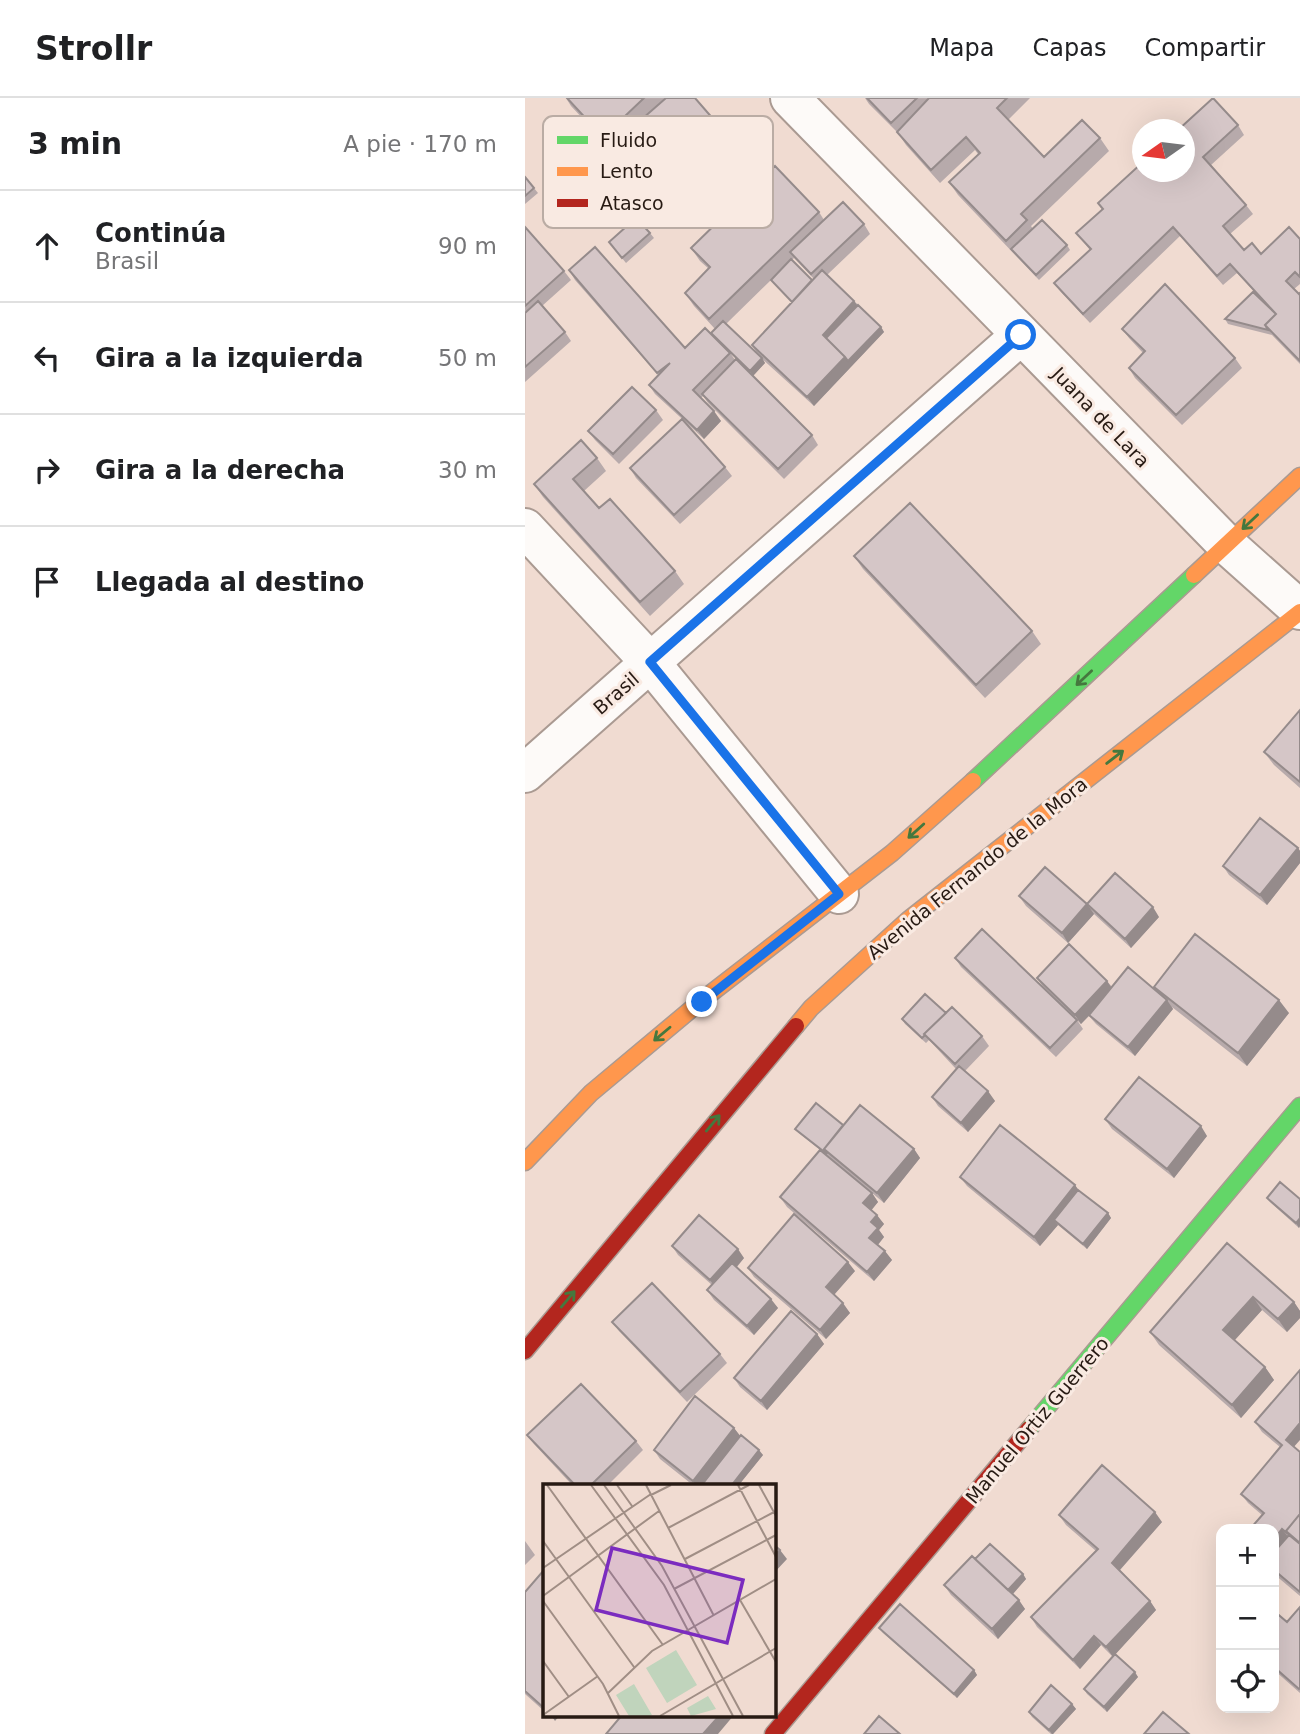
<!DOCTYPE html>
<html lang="es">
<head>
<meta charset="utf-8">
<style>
  :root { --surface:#fff; --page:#f6f6f6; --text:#202124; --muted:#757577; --line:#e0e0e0 }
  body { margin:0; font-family:"DejaVu Sans",sans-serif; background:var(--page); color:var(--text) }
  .controls { position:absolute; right:21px; bottom:21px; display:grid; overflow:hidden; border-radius:14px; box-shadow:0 7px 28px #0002 }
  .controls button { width:63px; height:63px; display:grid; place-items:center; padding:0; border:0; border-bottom:2px solid var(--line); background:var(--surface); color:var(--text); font:35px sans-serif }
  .compass { position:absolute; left:607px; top:21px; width:63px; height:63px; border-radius:50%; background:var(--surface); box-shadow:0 7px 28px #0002; rotate:256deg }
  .stop { position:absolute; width:21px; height:21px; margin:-16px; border:5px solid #1a73e8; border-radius:50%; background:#fff }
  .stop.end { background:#1a73e8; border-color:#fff; box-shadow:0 2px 7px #0008 }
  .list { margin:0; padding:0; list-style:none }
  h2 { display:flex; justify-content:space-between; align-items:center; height:91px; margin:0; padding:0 28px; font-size:30px }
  h2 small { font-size:23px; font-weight:400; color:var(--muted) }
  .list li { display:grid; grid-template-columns:46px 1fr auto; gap:21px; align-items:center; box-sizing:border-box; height:112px; padding:0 28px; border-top:2px solid var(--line) }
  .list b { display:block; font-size:26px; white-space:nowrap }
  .list p { margin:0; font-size:23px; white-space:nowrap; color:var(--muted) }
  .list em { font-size:23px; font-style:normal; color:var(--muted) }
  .icon { flex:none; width:38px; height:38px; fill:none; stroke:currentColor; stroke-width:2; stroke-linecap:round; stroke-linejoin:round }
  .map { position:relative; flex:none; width:775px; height:1636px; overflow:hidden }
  header { display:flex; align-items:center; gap:42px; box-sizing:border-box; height:98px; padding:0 35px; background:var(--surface); border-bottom:2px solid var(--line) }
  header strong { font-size:33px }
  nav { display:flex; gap:38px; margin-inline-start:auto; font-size:24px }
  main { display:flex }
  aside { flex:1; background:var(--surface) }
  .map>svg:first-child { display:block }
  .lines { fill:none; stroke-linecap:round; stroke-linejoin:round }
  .street-casing { stroke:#aa9a92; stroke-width:42 }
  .fast-casing { stroke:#aa9a92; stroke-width:19 }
  .slow-casing { stroke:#aa9a92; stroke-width:19 }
  .jam-casing { stroke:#aa9a92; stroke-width:19 }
  .street { stroke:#fdfaf8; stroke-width:38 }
  .fast { stroke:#63d668; stroke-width:16 }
  .slow { stroke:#ff974d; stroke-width:16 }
  .jam { stroke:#b3261e; stroke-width:16 }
  .wall { fill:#b7aaab; fill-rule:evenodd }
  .shaded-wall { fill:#958b8b }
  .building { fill:#d5c6c7; stroke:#958b8b; stroke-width:2 }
  .oneway { stroke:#45783e }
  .route { stroke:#1a73e8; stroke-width:9 }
  .labels { text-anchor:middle; stroke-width:6; stroke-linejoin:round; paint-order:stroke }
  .street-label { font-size:19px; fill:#271a13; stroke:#f9eae2 }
  .inset-road { fill:none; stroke:#a08e85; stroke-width:2 }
  .view { fill:#7b2cbf; fill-opacity:0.15; stroke:#7b2cbf; stroke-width:3.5 }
  .inset-edge { fill:none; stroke:#271a13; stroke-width:3.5 }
  .key { fill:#f9eae2; stroke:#baaca4; stroke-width:2 }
  .key-label { font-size:19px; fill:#271a13 }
</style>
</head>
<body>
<header>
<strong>Strollr</strong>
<nav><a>Mapa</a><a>Capas</a><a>Compartir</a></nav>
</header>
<main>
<aside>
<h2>3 min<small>A pie · 170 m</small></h2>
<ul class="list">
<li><svg class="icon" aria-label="ahead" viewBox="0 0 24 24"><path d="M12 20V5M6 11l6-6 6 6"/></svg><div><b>Continúa</b><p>Brasil</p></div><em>90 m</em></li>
<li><svg class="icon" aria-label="left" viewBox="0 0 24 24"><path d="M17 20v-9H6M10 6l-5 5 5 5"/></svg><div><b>Gira a la izquierda</b></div><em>50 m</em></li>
<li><svg class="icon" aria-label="right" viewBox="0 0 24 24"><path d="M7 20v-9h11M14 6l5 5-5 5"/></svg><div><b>Gira a la derecha</b></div><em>30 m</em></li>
<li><svg class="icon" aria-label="arrive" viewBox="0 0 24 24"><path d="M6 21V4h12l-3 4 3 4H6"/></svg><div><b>Llegada al destino</b></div></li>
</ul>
</aside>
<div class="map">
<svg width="775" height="1636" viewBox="0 0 775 1636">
  <rect width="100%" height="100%" fill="#f0dbd1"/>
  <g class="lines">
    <defs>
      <path id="street" d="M265,0l436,446 74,66
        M0,430l125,134 189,232
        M0,675l496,-438"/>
      <path id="fast" d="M448,683l221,-206
        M504,1331l271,-323"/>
      <path id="slow" d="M669,477l106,-99
        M271,928l15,-18 97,-88 392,-308
        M0,1064l66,-69 110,-92 191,-148 81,-72"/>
      <path id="jam" d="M0,1253l271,-325
        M248,1636l256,-305"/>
    </defs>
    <use href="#street" class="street-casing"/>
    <use href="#fast" class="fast-casing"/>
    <use href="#slow" class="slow-casing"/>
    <use href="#jam" class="jam-casing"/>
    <use href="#street" class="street"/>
    <use href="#fast" class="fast"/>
    <use href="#slow" class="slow"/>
    <use href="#jam" class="jam"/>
  </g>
  <path class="wall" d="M41,0h129l30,36 40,8 6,10 -56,50 -26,-31 -18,15 -43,-51 -16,15 -41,-44z
    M340,0h165l-22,22 36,37 56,-19 9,13 -78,75 2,3 34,16 3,5 -31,30 -81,-85 -9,-13 29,-28 -3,-4 -35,33 -34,-38 -8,-12 -29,-29z
    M713,27l6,10 -33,30 35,40 7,9 -23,20 14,16 17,4 39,-15v45l-6,5 5,5 1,-1v71l-28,-29 -44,-11 -3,-5 38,-18 -26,-28 -14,12 -43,-49 -90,87 -29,-31 -7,-9 36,-33 -14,-17 26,-24 -4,-6z
    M0,79l13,16 -13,11z
    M143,87l2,4 25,9 3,5 -18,16 -18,-21 -19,17 -22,-27z
    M294,114l5,8 40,4 6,10 -43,41 54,52 3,5 -70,74 -56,-51 -6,-10 40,-43 -21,-22 -45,44 36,34 3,5 -12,13 -22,-22 4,6 77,75 6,10 -34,34 -76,-76 -5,-7 -2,2 20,23 -17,18 -49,-45 -6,-9 9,-10 -83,-95 -6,-10 116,78 27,-13 3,-6 -21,-23 -9,-13 24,-24 -9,-8 -9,-13zM269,160l20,21 -2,1 -20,-20z
    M0,129l39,44 7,9 -29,26 23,26 6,9 -46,41z
    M125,135l4,5 -28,25 -17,-21z
    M597,231l113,29 7,10 -60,57 -47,-47 -6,-10 14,-15 -14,-15z
    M131,312l7,10 -44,44 -24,-24 -7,-9z
    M72,360l9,13 -22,20 15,17 76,63 9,13 -34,32 -107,-119 -9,-13z
    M200,369l7,9 -52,48 -44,-46 -6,-10z
    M329,458l178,75 9,13 -56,54 -122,-129z
    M775,612v78l-26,-23 -10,-13z
    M773,750l2,3v12l-33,42 -38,-30 -6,-9z
    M494,798l68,8 72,13 -28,31 -37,-34 -26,29 -42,-37z
    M430,860l122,62 6,9 -27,28 -95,-90z
    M512,880l70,3 5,6 44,4 -2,-4 135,26 -42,53 -75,-59 1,2 -38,47 -39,-32 -7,-8 -8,8 -38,-37z
    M421,915l36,23 7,10 -24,25 30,30 -27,31 -30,-26 -6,-9 24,-28 -27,-29 -3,3 -21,-19 -3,-5z
    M580,1021l102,17 -33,42 -62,-49z
    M318,1027l71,24 6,9 -36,45 -38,-32 26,22 6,9 -7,8 13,14 -5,6 5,7 -6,8 14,15 -18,21 -87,-74 -7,-10 40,-47 -21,-17 -4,-4z
    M435,1079l115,8 3,5 30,23 3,5 -24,31 -29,-24 -18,21 -73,-60z
    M742,1100l33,1v27l-1,2 -29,-26z
    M702,1145l67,59 6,9v7l-13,14 -25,-22 -27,30 30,27 9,13 -33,38 -82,-73 -9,-13z
    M147,1148l72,12 -7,9 41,41 -24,27 -40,-35 -7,-10 5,-5 -34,-30z
    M223,1170l107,3 -21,24 16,18 -24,26 -72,-62z
    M87,1224l108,32 7,9 -40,39 -68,-71z
    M292,1236l7,10 -57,66 -27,-23 -6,-9z
    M730,1324l39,25 6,5v144l-26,-22v-45l-12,-14 -14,-12 -7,-9 39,-47 -18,-15z
    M209,1330l6,8 23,19 -25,31h-44l-34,-27 -6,-9z
    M2,1337l109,6 7,9 -36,36h-34l-39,-42z
    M534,1417l103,7 -42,48 30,31 6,9 -41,44 23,23 -31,35 -20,-18 -3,-5 29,-32 -12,-12 -21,24 -43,-42 -6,-10 65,-66 -30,-26z
    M0,1443l10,14 -10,10z
    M450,1461l48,15 3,5 -13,15 12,15 -27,30 -47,-44 -7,-10z
    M19,1472v141l-19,-17v-102z
    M775,1509v86l-26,-23v-59l13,11z
    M354,1530l95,42 3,5 -20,23 -74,-65z
    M547,1606l4,5 -23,25h-2l-19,-17 -3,-5z"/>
  <path class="shaded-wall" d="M329,203l7,9 -31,33 -7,-8z
    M356,229l3,5 -70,74 -7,-9 38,-40z
    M237,260l3,5 -12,13 -3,-5z
    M189,313l7,10 -17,18 -7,-9z
    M773,750l2,3v12l-33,42 -7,-10z
    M562,806l7,10 -26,29 -6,-10z
    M628,809l6,10 -28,31 -6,-9z
    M582,883l6,9 -32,34 -6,-9z
    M642,902l6,9 -38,47 -7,-9z
    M754,902l10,13 -42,53 -9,-13z
    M463,993l7,10 -27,31 -7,-9z
    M676,1028l6,10 -33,42 -7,-9z
    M389,1051l6,9 -36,45 -7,-10z
    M550,1087l7,10 -28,25 4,5 -18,21 -6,-9z
    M347,1095l6,9 -8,10 -7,-9z
    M583,1115l3,5 -24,31 -4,-5z
    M352,1117l7,9 -5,6 5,7 -8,10 -7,-9 2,-16z
    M775,1120v8l-1,2 -3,-5z
    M213,1151l6,9 -27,32 -7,-10z
    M360,1153l7,9 -18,21 -7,-9z
    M323,1164l7,9 -23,26 -6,-10z
    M728,1199l9,13 -30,33 -9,-13z
    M246,1201l7,9 -24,27 -7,-9z
    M769,1204l6,9v7l-13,14 -9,-13z
    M318,1205l7,10 -24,26 -6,-9z
    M292,1236l7,10 -57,66 -6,-9z
    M740,1269l9,13 -33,38 -9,-13z
    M775,1325v17l-8,9 -6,-9z
    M209,1330l7,9 -38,49h-7l-3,-5z
    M234,1352l4,5 -25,31h-7z
    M630,1414l7,10 -44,50 -6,-9z
    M757,1431l7,9 -15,18v-17z
    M255,1452l7,9 -14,15v-17z
    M498,1476l3,5 -15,17 -4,-5z
    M494,1502l6,9 -27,30 -6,-10z
    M625,1503l6,9 -43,47 -7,-10z
    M569,1538l7,9 -21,24 -7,-9z
    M449,1572l3,5 -20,23 -3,-4z
    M610,1574l3,5 -31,35 -3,-5z
    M547,1606l4,5 -23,25h-1l-3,-4z
    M26,1617h9l-5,6z
    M195,1617h14l-16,19h-15z"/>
  <path class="building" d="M42,0h77l-41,39z
    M141,0h29l26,30 -57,49 -38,-44z
    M342,0h50l-26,25z
    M404,0h78l-10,10 47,49 38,-37 18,18 -79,76 6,6 -21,21 -57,-59 31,-29 -14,-16 -35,33 -34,-38z
    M688,0l25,27 -35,32 43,48 -23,21 21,24 8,-7 9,11 28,-27 11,12v38l-5,-5 -9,9 13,13 1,-1v68l-35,-36 11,-11 -46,-50 -13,12 -44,-49 -90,87 -29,-31 37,-34 -15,-16 27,-24 -5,-6 45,-41v10h42v-42h-7z
    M250,68l44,46 -110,107 -24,-26 25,-26 -19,-19z
    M0,79l9,11 -9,8z
    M318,104l21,22 -53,50 -21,-22z
    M111,120l14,15 -28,25 -13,-16z
    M517,122l25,25 -31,30 -25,-26z
    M0,129l39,44 -39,35z
    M70,149l90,101 20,-20 25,25 -37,37 21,21 -17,19 -48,-45 21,-22 -13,10 -88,-103z
    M266,161l21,21 -20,22 -21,-22z
    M297,172l32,31 -31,34 22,22 -38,40 -55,-52z
    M640,186l70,74 -59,57 -47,-47 16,-17 -23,-22z
    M728,194l23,22 -11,11 3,5 -43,-11z
    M13,203l27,31 -40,35v-54z
    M333,207l23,22 -33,34 -3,-4 -19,-19z
    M198,223l39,37 -12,13 -39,-38z
    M211,261l76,76 -34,34 -76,-75z
    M107,289l24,23 -43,44 -25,-23z
    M157,321l43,48 -51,48 -44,-47z
    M56,342l16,18 -24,21 26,29 11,-9 65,72 -35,31 -106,-118z
    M385,405l122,128 -56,54 -122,-129z
    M775,612v72l-36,-30z
    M735,720l38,30 -38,47 -37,-29z
    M520,769l42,37 28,-31 38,34 -28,32 -38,-35 -25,29 -43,-37z
    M457,831l95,91 -27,28 -95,-90z
    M670,836l84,66 -41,53 -84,-66z
    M544,846l38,37 -32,34 -38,-37z
    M603,869l39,33 -39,47 -39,-32z
    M400,896l21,19 -22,21 1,1 -3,3 -20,-19z
    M427,909l30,29 -27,28 -31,-30z
    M434,968l29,25 -27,32 -29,-26z
    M614,979l62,49 -34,43 -62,-50z
    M291,1005l27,22 -19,24 3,5 -32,-25z
    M335,1007l54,44 -37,44 -53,-44z
    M475,1027l75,60 -41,52 -74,-60z
    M295,1052l52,43 -9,10 14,12 -6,7 7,6 -9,10 16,13 -18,21 -87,-75z
    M755,1084l20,17v19l-4,5 -29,-25z
    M553,1092l30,23 -25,31 -29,-24z
    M269,1116l54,48 -22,25 17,16 -23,27 -72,-62z
    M174,1117l39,34 -28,31 -38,-34z
    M702,1145l67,59 -16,17 -25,-22 -30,33 42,37 -33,38 -82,-73z
    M207,1165l39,36 -24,27 -40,-36z
    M127,1185l68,71 -40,38 -68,-70z
    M266,1213l26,23 -56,67 -27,-23z
    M775,1272v53l-14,17 14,12v62l-14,17 2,3 -6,-5 -8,10v-10h-24l14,-16 -23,-19 41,-49 -27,-23z
    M56,1286l55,57 -46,45h-14l-49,-51z
    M170,1298l39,32 -41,53 -39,-31z
    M216,1337l18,15 -28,36h-30z
    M577,1367l53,47 -43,51 38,38 -44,46 -12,-11 -21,24 -42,-43 67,-68 -39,-34z
    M775,1416v29l-14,-12z
    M764,1437l11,9v48l-26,-22v-18z
    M248,1446l7,6 -7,7z
    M465,1446l33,30 -15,16 -33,-31z
    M447,1458l47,44 -27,29 -48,-44z
    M19,1472v138l-19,-17v-99z
    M375,1506l74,66 -20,24 -75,-66z
    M775,1509v81l-1,1 -25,-22v-56l13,11z
    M590,1556l20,18 -31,35 -20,-18z
    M526,1587l21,19 -23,26 -20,-18z
    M638,1614l26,22h-45z
    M97,1617h98l-17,19h-97z
    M354,1618l21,18h-36z"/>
  <defs><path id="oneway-shaft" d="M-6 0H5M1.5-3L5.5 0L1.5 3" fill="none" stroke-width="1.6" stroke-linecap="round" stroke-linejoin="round" transform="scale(1.75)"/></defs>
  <g class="oneway">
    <use href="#oneway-shaft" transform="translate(725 424) rotate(137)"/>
    <use href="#oneway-shaft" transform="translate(559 580) rotate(137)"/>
    <use href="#oneway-shaft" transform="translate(590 659) rotate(-38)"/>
    <use href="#oneway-shaft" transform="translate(391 733) rotate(138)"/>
    <use href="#oneway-shaft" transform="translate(137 936) rotate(140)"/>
    <use href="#oneway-shaft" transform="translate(188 1025) rotate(-50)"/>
    <use href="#oneway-shaft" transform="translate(43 1201) rotate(-50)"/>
  </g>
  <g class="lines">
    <path class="route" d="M177,904l137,-108 -189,-232 371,-327"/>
  </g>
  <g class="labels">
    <g class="street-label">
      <text transform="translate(576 319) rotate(46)" y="7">Juana de Lara</text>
      <text transform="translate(91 595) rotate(-41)" y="7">Brasil</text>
      <text transform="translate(452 770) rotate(-39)" y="7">Avenida Fernando de la Mora</text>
      <text transform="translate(512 1322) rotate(-50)" y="7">Manuel Ortiz Guerrero</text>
    </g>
  </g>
  <g transform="translate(18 1386)">
    <rect width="233" height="233" fill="#f0dbd1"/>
    <path d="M133,166l21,35 -30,18 -21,-35zM91,200l18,31 -2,1h-21l-13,-21zM165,212l8,13 -25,7 -4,-8z" fill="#c0d4bc"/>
    <path class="inset-road" d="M4,1l116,160M48,1l73,100 69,131M61,1l58,81 81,150M74,1l15,21M103,1l68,131M195,1l38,72M216,1l17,31M108,11l20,-10M125,44l81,-43M0,57l91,126M142,75l91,-48M0,84l108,-74M131,105l102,-54M0,112l116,-85M197,116l36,62M0,117l60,83 16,32M0,177l26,36M64,210l45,-43 124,-72M0,231l55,-39M117,232l116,-68"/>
    <path class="view" d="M69,64l131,32 -16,63 -131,-33z"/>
    <rect width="233" height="233" class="inset-edge"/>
  </g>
  <rect x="18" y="18" width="230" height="112" rx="10" class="key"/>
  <rect x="32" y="38" width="31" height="8" fill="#63d668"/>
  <rect x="32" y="69" width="31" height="9" fill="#ff974d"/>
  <rect x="32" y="101" width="31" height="8" fill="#b3261e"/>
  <g class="key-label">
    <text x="75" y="49">Fluido</text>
    <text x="75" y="80">Lento</text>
    <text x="75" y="112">Atasco</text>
  </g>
</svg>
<div class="controls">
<button>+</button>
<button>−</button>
<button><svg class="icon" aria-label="locate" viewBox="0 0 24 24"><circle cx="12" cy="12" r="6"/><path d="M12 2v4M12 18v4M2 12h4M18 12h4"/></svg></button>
</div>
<svg class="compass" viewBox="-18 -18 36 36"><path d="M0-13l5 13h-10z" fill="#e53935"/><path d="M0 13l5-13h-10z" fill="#757577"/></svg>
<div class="stop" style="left:496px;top:237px"></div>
<div class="stop end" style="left:177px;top:904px"></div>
</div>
</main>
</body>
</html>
